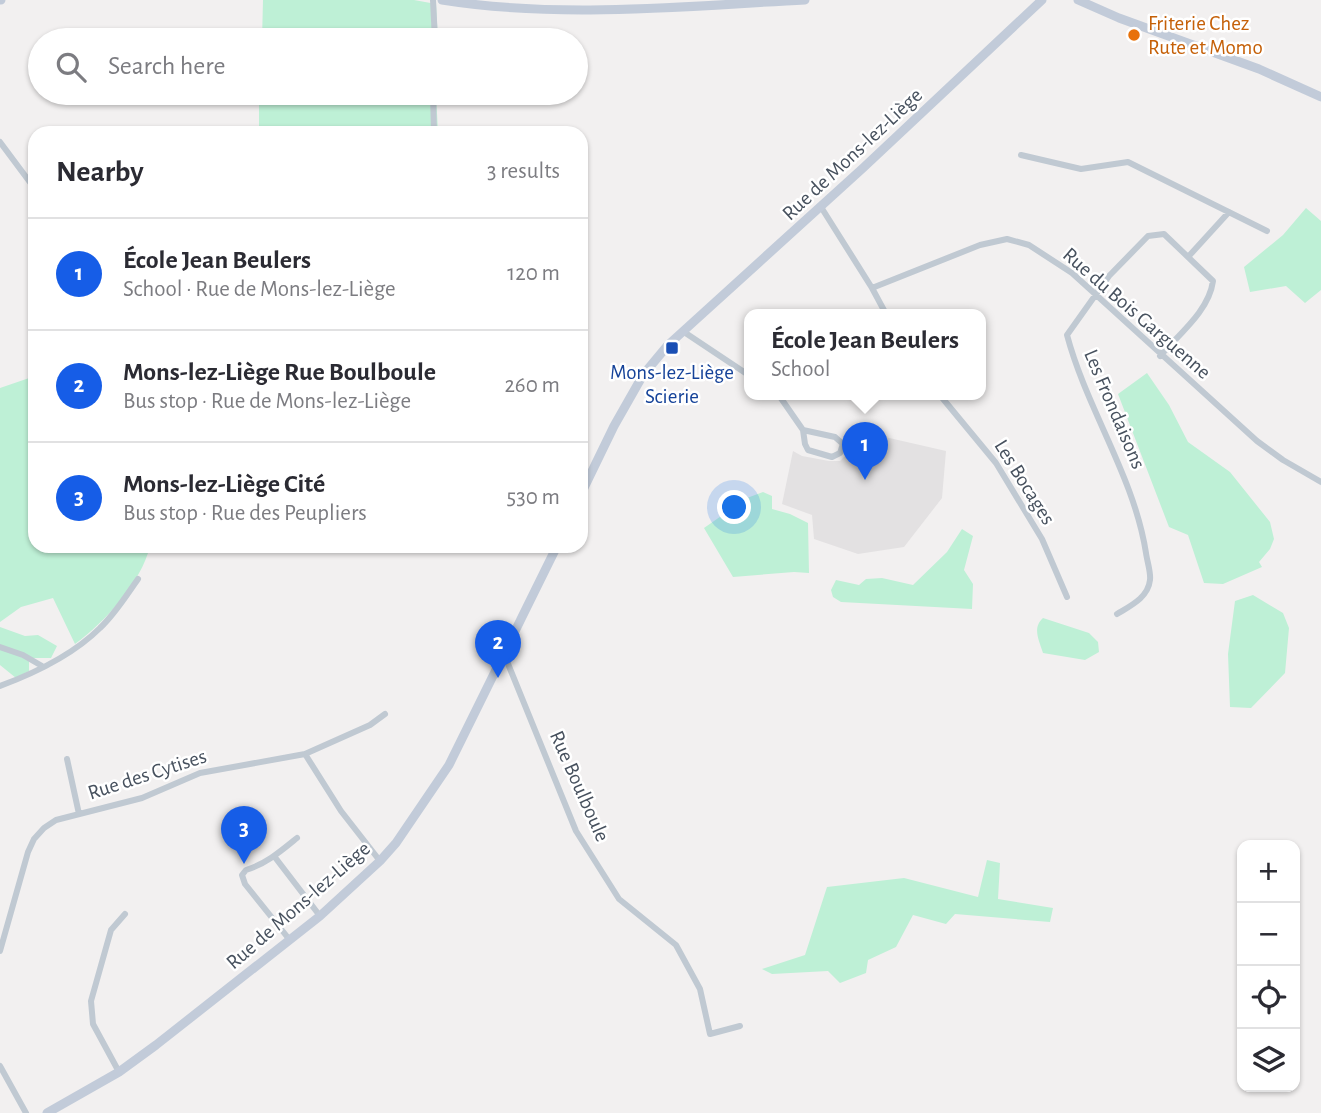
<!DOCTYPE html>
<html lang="en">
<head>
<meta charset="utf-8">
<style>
  :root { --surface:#fff; --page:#f7f7f7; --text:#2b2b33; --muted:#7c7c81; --line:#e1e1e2; --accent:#165de7 }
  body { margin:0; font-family:"Alegreya Sans",sans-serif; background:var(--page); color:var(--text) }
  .controls { position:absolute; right:21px; bottom:21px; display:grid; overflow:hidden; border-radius:14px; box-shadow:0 2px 5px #0004 }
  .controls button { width:63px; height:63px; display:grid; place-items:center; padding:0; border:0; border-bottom:2px solid var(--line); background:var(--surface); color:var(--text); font:35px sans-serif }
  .you { position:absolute; left:735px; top:508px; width:24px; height:24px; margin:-18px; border:5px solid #fff; border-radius:50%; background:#1a73e8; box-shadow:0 0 0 10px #1a73e833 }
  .badge { display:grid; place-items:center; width:46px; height:46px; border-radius:50%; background:var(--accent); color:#fff; font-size:23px; font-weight:700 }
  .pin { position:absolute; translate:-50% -58px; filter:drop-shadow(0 2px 4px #0008) }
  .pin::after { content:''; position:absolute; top:37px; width:24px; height:21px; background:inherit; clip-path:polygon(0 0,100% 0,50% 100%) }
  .popup { position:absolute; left:744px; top:309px; width:242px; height:91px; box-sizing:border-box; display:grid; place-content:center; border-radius:14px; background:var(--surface); filter:drop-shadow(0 2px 5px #0005); font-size:23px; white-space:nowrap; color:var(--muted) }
  .popup b { font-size:26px; color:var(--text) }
  .popup::after { content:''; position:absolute; left:50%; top:100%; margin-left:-14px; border:14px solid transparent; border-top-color:var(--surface) }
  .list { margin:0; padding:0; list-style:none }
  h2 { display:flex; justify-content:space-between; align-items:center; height:91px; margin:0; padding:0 28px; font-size:30px }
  h2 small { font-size:23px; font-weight:400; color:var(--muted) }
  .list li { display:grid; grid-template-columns:46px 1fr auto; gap:21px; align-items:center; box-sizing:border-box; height:112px; padding:0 28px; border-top:2px solid var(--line) }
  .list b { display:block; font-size:26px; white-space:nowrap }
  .list p { margin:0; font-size:23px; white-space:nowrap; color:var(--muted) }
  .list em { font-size:23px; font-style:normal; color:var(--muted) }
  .icon { flex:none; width:38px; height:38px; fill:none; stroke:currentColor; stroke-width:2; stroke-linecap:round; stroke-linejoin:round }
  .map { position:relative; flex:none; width:1321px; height:1113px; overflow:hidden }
  .search { position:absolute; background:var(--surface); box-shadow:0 2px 5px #0004; left:28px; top:28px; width:560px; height:77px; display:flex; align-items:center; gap:18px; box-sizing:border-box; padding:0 24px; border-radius:38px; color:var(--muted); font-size:26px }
  .panel { position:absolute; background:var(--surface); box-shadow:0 2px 5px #0004; left:28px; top:126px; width:560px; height:427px; border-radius:21px }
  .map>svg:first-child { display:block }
  .education { fill:#e3e1e2 }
  .green { fill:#bef0d6 }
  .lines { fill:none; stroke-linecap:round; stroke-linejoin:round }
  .street { stroke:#c0c9d2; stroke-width:6 }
  .secondary { stroke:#c2cbd9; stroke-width:9 }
  .food-dot { fill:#e8710a; stroke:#fff; stroke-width:2.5 }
  .transit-dot { fill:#1a4fb4; stroke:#fff; stroke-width:2.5 }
  .labels { text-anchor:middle; stroke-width:5; stroke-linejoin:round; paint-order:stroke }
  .food-label { font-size:21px; fill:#c56008; stroke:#fff; text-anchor:start }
  .street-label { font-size:21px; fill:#47515e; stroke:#fff }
  .transit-label { font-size:21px; fill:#164399; stroke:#fff }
</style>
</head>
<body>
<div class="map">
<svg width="1321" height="1113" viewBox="0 0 1321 1113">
  <rect width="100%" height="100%" fill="#f2f0f0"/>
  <path class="education" d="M885,437l61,14 -4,47 -38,49 -46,7 -44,-15 -2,-24 -30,-11 11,-53 9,5 27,5h11l9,-9 24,6 3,-10z"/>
  <path class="green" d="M263,0h151l22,4 2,36h-176z
    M259,93h177l2,40h-149l-1,-5 -29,1z
    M1306,208l15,13v69l-16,13 -19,-17 -36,6 -6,-25 39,-32z
    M1147,373l22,32 19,37 42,30 40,50 4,17 -4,10 -11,13 3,5 -39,17 -19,-1 -16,-48 -19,-8 -51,-133z
    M35,376v170h115c-9,37 -45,76 -75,98l-22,-46 -32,9 -21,15v-234z
    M763,492l9,4v13l18,5 18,9 1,50 -15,-1 -61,5 -29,-49 43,-30z
    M962,529l11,7 -9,34 9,14 -1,25 -131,-7 -8,-5 -2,-7 5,-10 23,5 7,-6 16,-1 31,7 34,-33z
    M1253,595l30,18 6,15 -4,45 -34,35 -21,-1 -2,-53 7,-53z
    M1043,618l46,15 9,9 1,10 -14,8 -42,-7c-4,-13 -11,-25 0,-35z
    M0,627l25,9 13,-1 19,11 -6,12h-20l-2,4v9l-13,7 -16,-13z
    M987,860l13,3 -2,36 55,9 -3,14 -95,-8 -9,10 -33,-9 -17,32 -28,13 -2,13 -26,10 -12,-12 -56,3 -10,-5 43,-14 22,-68 77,-9 74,19z"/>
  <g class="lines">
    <path class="street" d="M433,0l2,40
      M433,93l1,40
      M0,142l35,47
      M1021,155l60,14 47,-7 139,69
      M821,207l51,81 14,26
      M1188,257l41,-45
      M872,288l108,-43 27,-6 22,6 43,28 185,168 26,19 38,22
      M684,332l66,44
      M778,394l25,36 2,14 3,6 24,7 8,-4 3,-9 -8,-7 -32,-7
      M847,394l26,5 9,-5
      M939,394l57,69 46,76 25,58
      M1117,614c13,-8 31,-16 33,-34 1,-8 -3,-19 -4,-27 -12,-77 -59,-143 -79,-218l42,-59 39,-40 16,-2 49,47c-4,30 -34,53 -53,75
      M0,647l23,8 19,11
      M504,654l72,177 43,68 57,46 24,44 10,45 30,-8
      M0,686c35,-13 74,-32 100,-58 15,-14 26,-32 38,-49
      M305,754l36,57 39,50
      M67,759l12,55
      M274,856l46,60
      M289,939l-44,-55 -3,-9 4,-5c20,-6 35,-19 51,-32
      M0,951l28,-99 6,-13 10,-11 12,-8 86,-22 58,-25 105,-19 65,-29 15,-11
      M0,1066l26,47
      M119,1072l-26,-48 -2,-23 20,-71 14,-16"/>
    <path class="secondary" d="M0,0h1
      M442,0c119,19 242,6 363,0
      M1078,0l41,18 140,51 62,28
      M581,494l33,-68 29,-51 25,-30 195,-177 179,-168
      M47,1113l72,-41 37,-27 164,-129 60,-55 16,-18 53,-78 108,-219"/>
  </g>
  <circle class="food-dot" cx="1134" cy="35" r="7"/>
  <rect class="transit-dot" x="665" y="341" width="14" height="14" rx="3.5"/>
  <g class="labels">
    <g class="food-label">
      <text x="1148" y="30">Friterie Chez<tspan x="1148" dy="24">Rute et Momo</tspan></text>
    </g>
    <g class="street-label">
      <text transform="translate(852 154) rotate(-43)" y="7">Rue de Mons-lez-Liège</text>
      <text transform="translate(1137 313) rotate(41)" y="7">Rue du Bois Garguenne</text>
      <text transform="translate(1115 409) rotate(67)" y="7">Les Frondaisons</text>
      <text transform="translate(1025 482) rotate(58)" y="7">Les Bocages</text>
      <text transform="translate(147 774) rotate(-18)" y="7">Rue des Cytises</text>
      <text transform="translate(580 786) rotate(66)" y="7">Rue Boulboule</text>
      <text transform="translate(298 905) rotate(-41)" y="7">Rue de Mons-lez-Liège</text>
    </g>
    <g class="transit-label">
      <text x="672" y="379">Mons-lez-Liège<tspan x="672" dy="24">Scierie</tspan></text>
    </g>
  </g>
</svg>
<div class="controls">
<button>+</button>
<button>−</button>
<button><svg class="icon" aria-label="locate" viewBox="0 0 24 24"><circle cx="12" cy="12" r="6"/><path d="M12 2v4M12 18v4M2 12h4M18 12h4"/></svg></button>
<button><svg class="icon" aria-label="layers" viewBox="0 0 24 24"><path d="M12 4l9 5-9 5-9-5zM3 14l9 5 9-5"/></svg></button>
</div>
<div class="you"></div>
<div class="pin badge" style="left:865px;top:480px">1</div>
<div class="popup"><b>École Jean Beulers</b>School</div>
<div class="pin badge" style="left:498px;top:678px">2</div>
<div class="pin badge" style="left:244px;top:864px">3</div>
<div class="search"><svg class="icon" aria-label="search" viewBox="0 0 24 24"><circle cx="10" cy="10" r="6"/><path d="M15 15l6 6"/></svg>Search here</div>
<section class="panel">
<h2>Nearby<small>3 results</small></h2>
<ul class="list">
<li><span class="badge">1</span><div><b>École Jean Beulers</b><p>School · Rue de Mons-lez-Liège</p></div><em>120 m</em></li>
<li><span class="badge">2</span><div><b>Mons-lez-Liège Rue Boulboule</b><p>Bus stop · Rue de Mons-lez-Liège</p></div><em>260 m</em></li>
<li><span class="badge">3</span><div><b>Mons-lez-Liège Cité</b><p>Bus stop · Rue des Peupliers</p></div><em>530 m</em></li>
</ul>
</section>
</div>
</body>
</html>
